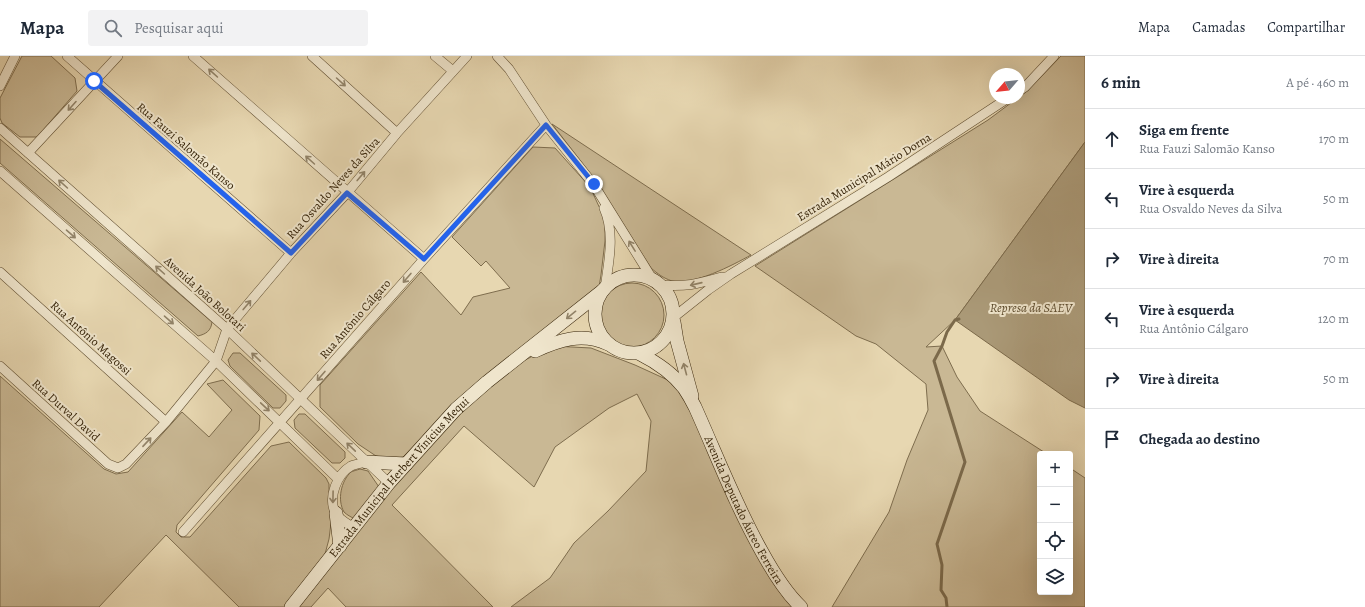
<!DOCTYPE html>
<html lang="pt">
<head>
<meta charset="utf-8">
<style>
  :root { --surface:#fff; --page:#f2f2f3; --text:#1f2937; --muted:#747a83; --line:#e0e1e3 }
  body { margin:0; font-family:Alegreya,serif; background:var(--page); color:var(--text) }
  .controls { position:absolute; right:12px; bottom:12px; display:grid; overflow:hidden; border-radius:4px; box-shadow:0 4px 16px #0002 }
  .controls button { width:36px; height:36px; display:grid; place-items:center; padding:0; border:0; border-bottom:1px solid var(--line); background:var(--surface); color:var(--text); font:20px sans-serif }
  .compass { position:absolute; left:989px; top:12px; width:36px; height:36px; border-radius:50%; background:var(--surface); box-shadow:0 4px 16px #0002; rotate:242deg }
  .stop { position:absolute; width:12px; height:12px; margin:-9px; border:3px solid #2563eb; border-radius:50%; background:#fff }
  .stop.end { background:#2563eb; border-color:#fff; box-shadow:0 1px 4px #0008 }
  .list { margin:0; padding:0; list-style:none }
  h2 { display:flex; justify-content:space-between; align-items:center; height:52px; margin:0; padding:0 16px; font-size:17px }
  h2 small { font-size:13px; font-weight:400; color:var(--muted) }
  .list li { display:grid; grid-template-columns:26px 1fr auto; gap:12px; align-items:center; box-sizing:border-box; height:60px; padding:0 16px; border-top:1px solid var(--line) }
  .list b { display:block; font-size:15px; white-space:nowrap }
  .list p { margin:0; font-size:13px; white-space:nowrap; color:var(--muted) }
  .list em { font-size:13px; font-style:normal; color:var(--muted) }
  .icon { flex:none; width:22px; height:22px; fill:none; stroke:currentColor; stroke-width:2; stroke-linecap:round; stroke-linejoin:round }
  .map { position:relative; flex:none; width:1085px; height:551px; overflow:hidden }
  header { display:flex; align-items:center; gap:24px; box-sizing:border-box; height:56px; padding:0 20px; background:var(--surface); border-bottom:1px solid var(--line) }
  header strong { font-size:19px }
  nav { display:flex; gap:22px; margin-inline-start:auto; font-size:14px }
  .search { width:280px; height:36px; background:var(--page); display:flex; align-items:center; gap:10px; box-sizing:border-box; padding:0 14px; border-radius:4px; color:var(--muted); font-size:15px }
  main { display:flex }
  aside { flex:1; background:var(--surface) }
  .map>svg:first-child { display:block }
  .green { fill:#c9b894; stroke:#7e6d4e }
  .water { fill:#a97; stroke:#7b694a }
  .lines { fill:none; stroke-linecap:round; stroke-linejoin:round }
  .stream { stroke:#7b694a; stroke-width:3 }
  .minor-casing { stroke:#614f32; stroke-width:10 }
  .secondary-casing { stroke:#342207; stroke-width:14 }
  .minor { stroke:#efe5cc; stroke-width:9 }
  .secondary { stroke:#efe5cc; stroke-width:13 }
  .oneway { stroke:#92846a }
  .route { stroke:#2563eb; stroke-width:5 }
  .labels { text-anchor:middle; stroke-width:4; stroke-linejoin:round; paint-order:stroke }
  .street-label { font-size:12px; fill:#342207; stroke:#efe5cc }
  .water-label { font-size:13px; font-style:italic; fill:#5d4c2e; stroke:#efe5cc }
</style>
</head>
<body>
<header>
<strong>Mapa</strong>
<div class="search"><svg class="icon" aria-label="search" viewBox="0 0 24 24"><circle cx="10" cy="10" r="6"/><path d="M15 15l6 6"/></svg>Pesquisar aqui</div>
<nav><a>Mapa</a><a>Camadas</a><a>Compartilhar</a></nav>
</header>
<main>
<div class="map">
<svg width="1085" height="551" viewBox="0 0 1085 551">
  <rect width="100%" height="100%" fill="#e7d7b1"/>
  <filter id="stains"><feTurbulence type="fractalNoise" baseFrequency=".005" numOctaves="4"/><feColorMatrix values="0 0 0 0 .2 0 0 0 0 .09 0 0 0 0 .02 0 0 0 .5 -.17"/></filter>
  <radialGradient id="worn" r=".72"><stop offset=".6" stop-color="#630" stop-opacity="0"/><stop offset="1" stop-color="#630" stop-opacity=".3"/></radialGradient>
  <path class="green" d="M22,0h29l24,22 2,13 -40,46h-17l-18,-14 -2,-5v-20z
    M1061,0h24v86l-130,178 -29,27 16,-1 15,31 23,34 67,43h-7v138h30v-124l15,10v129h-253l57,-95 18,-52 21,-50 -2,-26 -50,-40 -20,-8 -101,-70 233,-146 39,-29z
    M552,68l199,131c-18,10 -58,31 -79,26 -9,-3 -14,-7 -21,-13l-54,-86z
    M0,83l212,183c-1,9 -6,12 -14,14l-198,-173z
    M533,91l22,1 35,39 12,26 3,12v16l-4,34 -2,12 -145,118 -51,52 -13,2 -14,-3 -18,-12 -38,-37v-22l101,-113 40,43 12,-18 37,-9 -24,-27 -5,5 -29,-29z
    M600 259a32 32 0 1 1 64 0a32 32 0 1 1-64 0Z
    M553,290l38,2 44,17 35,16 11,13 114,213h-284l39,-29 24,-35 34,-32 38,-40 5,-50 -14,-27 -28,14 -54,39 -21,40 -70,-61 -72,79 101,102h-147l-18,-19 -17,19h-15l96,-120 67,-74 62,-51z
    M233,297h7l46,42v6l-6,7h-7l-43,-42 -2,-6z
    M0,320l104,93 12,5 12,-2 54,-60 27,25 23,-27 -25,-26 16,-4 37,36 -1,14 -82,95 -1,7 5,5h9l81,-91 18,-4 37,36 3,6v18l3,13 -3,24 -4,15 -39,53h-47l-73,-72 -67,72h-99z
    M299,358h6l40,38v6l-5,5h-8l-37,-35 -1,-8z
    M360,413l8,2 11,16 -24,32c-4,-2 -8,-4 -11,-7 -7,-12 -3,-31 7,-40 2,-1 6,-2 9,-3z"/>
  <path class="water" d="M1085,86v266l-16,-8 -114,-80z"/>
  <g class="lines">
    <path class="stream" d="M947,551l-1,-9 -5,-8 1,-25 -5,-21 28,-82 -31,-101 8,-15 5,-14 8,-12 4,-1"/>
    <defs>
      <path id="minor" d="M67,0l224,197
        M193,0l231,203
        M312,0l85,77
        M435,0l18,15
        M497,0l12,13 37,56 48,60 59,95
        M0,30l15,-30
        M1019,35l6,-4 29,-31
        M0,72l227,201 162,154
        M28,97l90,-97
        M0,115l216,190 122,118
        M604,152c11,25 5,53 1,80
        M0,216l166,150
        M660,229c27,2 37,-1 62,-8
        M674,261l34,-27 23,-16 157,-97 120,-79
        M0,310l108,98 10,4 8,-4 40,-42 50,-61 11,-32 64,-76 56,-60 50,-60 70,-77
        M354,472c-6,-4 -16,-9 -19,-16 -7,-15 2,-38 16,-46 5,-2 11,-3 15,-4
        M183,476l241,-273 122,-134"/>
      <g id="secondary">
        <circle cx="634" cy="258" r="39"/>
        <path d="M674,266l3,19 15,55"/>
        <path d="M535,295c24,-11 47,-19 73,-7"/>
        <path id="s1" d="M640,298c16,8 33,20 44,34 4,6 8,13 11,19 22,49 41,99 67,145 11,20 23,40 39,55"/>
        <path d="M366,406l40,2"/>
        <path d="M336,457l4,33"/>
        <path id="s2" d="M291,551l98,-124 67,-74 31,-27 115,-91"/>
      </g>
    </defs>
    <use href="#minor" class="minor-casing"/>
    <use href="#secondary" class="secondary-casing"/>
    <use href="#minor" class="minor"/>
    <use href="#secondary" class="secondary"/>
  </g>
  <defs><path id="oneway-shaft" d="M-6 0H5M1.5-3L5.5 0L1.5 3" fill="none" stroke-width="1.6" stroke-linecap="round" stroke-linejoin="round"/></defs>
  <g class="oneway">
    <use href="#oneway-shaft" transform="translate(213 17) rotate(-138)"/>
    <use href="#oneway-shaft" transform="translate(341 26) rotate(42)"/>
    <use href="#oneway-shaft" transform="translate(72 50) rotate(132)"/>
    <use href="#oneway-shaft" transform="translate(310 104) rotate(-138)"/>
    <use href="#oneway-shaft" transform="translate(361 120) rotate(-50)"/>
    <use href="#oneway-shaft" transform="translate(63 128) rotate(-138)"/>
    <use href="#oneway-shaft" transform="translate(71 178) rotate(41)"/>
    <use href="#oneway-shaft" transform="translate(632 190) rotate(-122)"/>
    <use href="#oneway-shaft" transform="translate(160 214) rotate(-138)"/>
    <use href="#oneway-shaft" transform="translate(407 222) rotate(131)"/>
    <use href="#oneway-shaft" transform="translate(696 228) rotate(167)"/>
    <use href="#oneway-shaft" transform="translate(247 249) rotate(-50)"/>
    <use href="#oneway-shaft" transform="translate(571 259) rotate(141)"/>
    <use href="#oneway-shaft" transform="translate(169 264) rotate(41)"/>
    <use href="#oneway-shaft" transform="translate(256 301) rotate(-137)"/>
    <use href="#oneway-shaft" transform="translate(685 313) rotate(-105)"/>
    <use href="#oneway-shaft" transform="translate(321 320) rotate(131)"/>
    <use href="#oneway-shaft" transform="translate(265 351) rotate(43)"/>
    <use href="#oneway-shaft" transform="translate(147 386) rotate(-47)"/>
    <use href="#oneway-shaft" transform="translate(351 391) rotate(-136)"/>
    <use href="#oneway-shaft" transform="translate(333 441) rotate(91)"/>
  </g>
  <g class="lines">
    <path class="route" d="M94,25l197,172 56,-60 77,66 122,-134 48,59"/>
  </g>
  <g class="labels">
    <g class="street-label">
      <text transform="translate(186 90) rotate(41)" y="4">Rua Fauzi Salomão Kanso</text>
      <text transform="translate(864 121) rotate(-32)" y="4">Estrada Municipal Mário Dorna</text>
      <text transform="translate(333 132) rotate(-48)" y="4">Rua Osvaldo Neves da Silva</text>
      <text transform="translate(205 238) rotate(42)" y="4">Avenida João Bolotari</text>
      <text transform="translate(355 263) rotate(-49)" y="4">Rua Antônio Cálgaro</text>
      <text transform="translate(91 282) rotate(42)" y="4">Rua Antônio Magossi</text>
      <text transform="translate(66 354) rotate(42)" y="4">Rua Durval David</text>
      <text dy="4" stroke="none"><textPath href="#s2" startOffset="169">Estrada Municipal Herbert Vinícius Mequi</textPath></text>
      <text dy="4" stroke="none"><textPath href="#s1" startOffset="192">Avenida Deputado Áureo Ferreira</textPath></text>
    </g>
    <g class="water-label">
      <text x="1031" y="256">Represa da SAEV</text>
    </g>
  </g>
  <rect width="100%" height="100%" filter="url(#stains)"/>
  <rect width="100%" height="100%" fill="url(#worn)"/>
</svg>
<div class="controls">
<button>+</button>
<button>−</button>
<button><svg class="icon" aria-label="locate" viewBox="0 0 24 24"><circle cx="12" cy="12" r="6"/><path d="M12 2v4M12 18v4M2 12h4M18 12h4"/></svg></button>
<button><svg class="icon" aria-label="layers" viewBox="0 0 24 24"><path d="M12 4l9 5-9 5-9-5zM3 14l9 5 9-5"/></svg></button>
</div>
<svg class="compass" viewBox="-18 -18 36 36"><path d="M0-13l5 13h-10z" fill="#e53935"/><path d="M0 13l5-13h-10z" fill="#747a83"/></svg>
<div class="stop" style="left:94px;top:25px"></div>
<div class="stop end" style="left:594px;top:128px"></div>
</div>
<aside>
<h2>6 min<small>A pé · 460 m</small></h2>
<ul class="list">
<li><svg class="icon" aria-label="ahead" viewBox="0 0 24 24"><path d="M12 20V5M6 11l6-6 6 6"/></svg><div><b>Siga em frente</b><p>Rua Fauzi Salomão Kanso</p></div><em>170 m</em></li>
<li><svg class="icon" aria-label="left" viewBox="0 0 24 24"><path d="M17 20v-9H6M10 6l-5 5 5 5"/></svg><div><b>Vire à esquerda</b><p>Rua Osvaldo Neves da Silva</p></div><em>50 m</em></li>
<li><svg class="icon" aria-label="right" viewBox="0 0 24 24"><path d="M7 20v-9h11M14 6l5 5-5 5"/></svg><div><b>Vire à direita</b></div><em>70 m</em></li>
<li><svg class="icon" aria-label="left" viewBox="0 0 24 24"><path d="M17 20v-9H6M10 6l-5 5 5 5"/></svg><div><b>Vire à esquerda</b><p>Rua Antônio Cálgaro</p></div><em>120 m</em></li>
<li><svg class="icon" aria-label="right" viewBox="0 0 24 24"><path d="M7 20v-9h11M14 6l5 5-5 5"/></svg><div><b>Vire à direita</b></div><em>50 m</em></li>
<li><svg class="icon" aria-label="arrive" viewBox="0 0 24 24"><path d="M6 21V4h12l-3 4 3 4H6"/></svg><div><b>Chegada ao destino</b></div></li>
</ul>
</aside>
</main>
</body>
</html>
